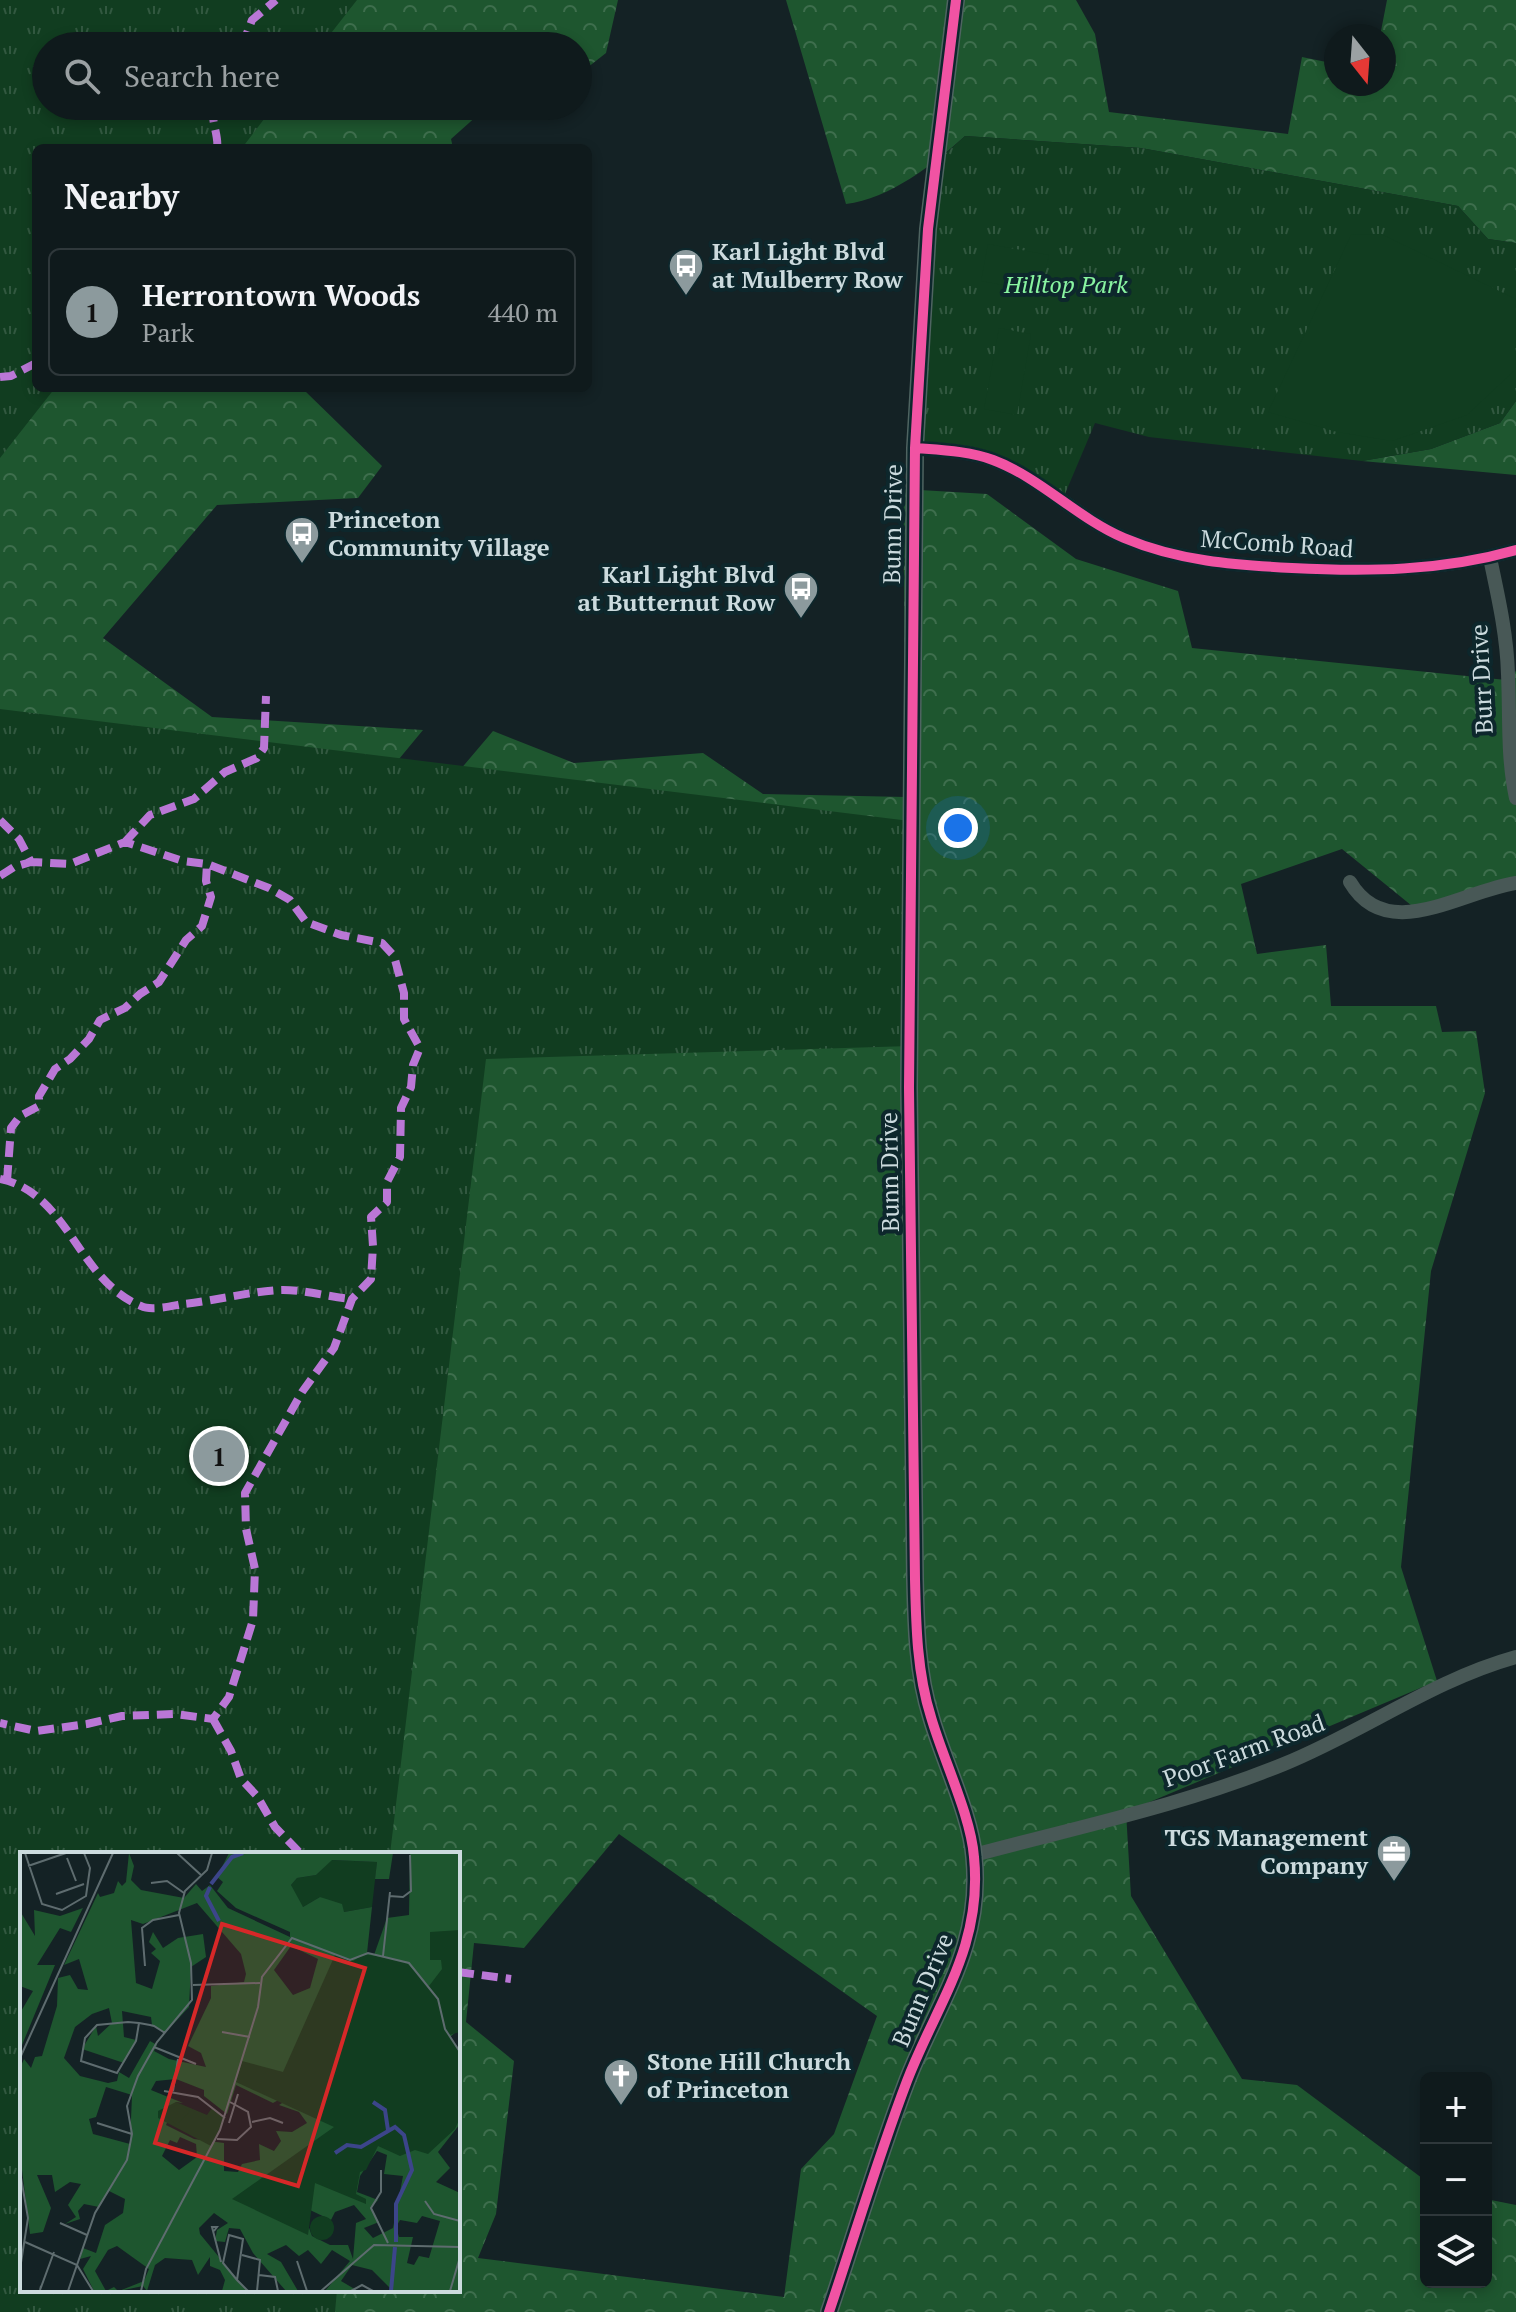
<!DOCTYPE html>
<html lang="en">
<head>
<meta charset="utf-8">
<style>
  :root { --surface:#0f1a1c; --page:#182325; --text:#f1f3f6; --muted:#9ba1a3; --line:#2f383b; --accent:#8c9a9d }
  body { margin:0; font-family:"PT Serif",serif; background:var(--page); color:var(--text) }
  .controls { position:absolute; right:24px; bottom:24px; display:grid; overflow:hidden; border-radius:12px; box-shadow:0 4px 12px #0003 }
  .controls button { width:72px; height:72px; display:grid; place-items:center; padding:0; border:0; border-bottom:2px solid var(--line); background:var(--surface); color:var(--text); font:40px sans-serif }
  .compass { position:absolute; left:1324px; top:24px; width:72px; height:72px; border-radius:50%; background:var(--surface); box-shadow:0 4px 12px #0003; rotate:163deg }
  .you { position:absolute; left:958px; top:828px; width:28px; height:28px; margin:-20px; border:6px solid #fff; border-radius:50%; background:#1a73e8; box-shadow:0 0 0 12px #1a73e833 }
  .badge { display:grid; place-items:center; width:52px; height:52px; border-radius:50%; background:var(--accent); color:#111; font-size:26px; font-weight:700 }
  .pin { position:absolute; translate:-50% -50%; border:4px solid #fff; box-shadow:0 2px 8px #0006 }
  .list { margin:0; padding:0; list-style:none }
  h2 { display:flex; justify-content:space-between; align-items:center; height:104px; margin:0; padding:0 32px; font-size:34px }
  h2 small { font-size:26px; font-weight:400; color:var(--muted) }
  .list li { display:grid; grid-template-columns:52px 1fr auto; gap:24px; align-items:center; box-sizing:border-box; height:128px; margin:0 16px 16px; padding:0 16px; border:2px solid var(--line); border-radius:12px }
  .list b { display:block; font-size:30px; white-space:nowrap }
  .list p { margin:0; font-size:26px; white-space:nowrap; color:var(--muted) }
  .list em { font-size:26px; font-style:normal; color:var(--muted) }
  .icon { flex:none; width:44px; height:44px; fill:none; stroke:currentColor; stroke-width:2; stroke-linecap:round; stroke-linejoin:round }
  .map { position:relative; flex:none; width:1516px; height:2312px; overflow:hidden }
  .search { position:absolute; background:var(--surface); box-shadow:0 4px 12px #0003; left:32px; top:32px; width:560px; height:88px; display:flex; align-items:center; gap:20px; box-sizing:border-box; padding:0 28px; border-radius:44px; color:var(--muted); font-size:30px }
  .panel { position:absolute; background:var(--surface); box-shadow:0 4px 12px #0003; left:32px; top:144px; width:560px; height:248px; border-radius:12px }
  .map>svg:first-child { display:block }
  .forest { fill:url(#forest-crowns); fill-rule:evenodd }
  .park { fill:url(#park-tufts) }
  .garden { fill:#113d20 }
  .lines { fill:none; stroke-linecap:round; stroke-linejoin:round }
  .street { stroke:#485856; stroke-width:14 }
  .secondary { stroke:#4f6461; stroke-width:18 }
  .quiet { stroke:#ba77d6; stroke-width:8; stroke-dasharray:16 8; stroke-linecap:butt }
  .cycleway-casing { stroke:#0d272c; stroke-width:15 }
  .cycleway { stroke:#f153a3; stroke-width:10 }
  .labels { text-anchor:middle; stroke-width:8; stroke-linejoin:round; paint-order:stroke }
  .poi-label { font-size:24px; font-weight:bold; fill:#ccdbde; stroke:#0d272c; text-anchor:start }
  .park-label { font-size:24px; font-style:italic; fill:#89f5a1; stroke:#0d272c }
  .street-label { font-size:24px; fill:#ccdbde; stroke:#0d272c }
  .inset-river { fill:none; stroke:#3c458a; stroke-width:4 }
  .inset-road { fill:none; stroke:#5e6c6f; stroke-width:2 }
  .view { fill:#d62828; fill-opacity:0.15; stroke:#d62828; stroke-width:4 }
  .inset-edge { fill:none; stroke:#ccdbde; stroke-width:4 }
</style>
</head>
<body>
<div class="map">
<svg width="1516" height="2312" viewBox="0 0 1516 2312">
  <defs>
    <pattern id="forest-crowns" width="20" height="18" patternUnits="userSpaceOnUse" patternTransform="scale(2)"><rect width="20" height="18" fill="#1e562f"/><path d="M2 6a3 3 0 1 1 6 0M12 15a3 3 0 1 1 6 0" fill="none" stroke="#3e6e4d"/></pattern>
    <pattern id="park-tufts" width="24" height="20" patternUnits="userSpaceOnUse" patternTransform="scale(2)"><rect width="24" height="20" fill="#113d20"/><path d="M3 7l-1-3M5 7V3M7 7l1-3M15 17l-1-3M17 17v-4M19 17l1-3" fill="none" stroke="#325840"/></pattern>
  </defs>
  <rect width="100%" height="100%" fill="#142225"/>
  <path class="forest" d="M0,0h618l-12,53 -28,22v-29h-532v60h442l-37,33 2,9h-417v240h269v3l77,75 -24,32 -141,7 -114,133 109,79 211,13 -148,179 -275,255z
    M786,0h290l19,34 14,78 179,22 14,-77 34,7v20h48v-48h-4l7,-36h129v243l-28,-4 -30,-33 -317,-58 -176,-12c-31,28 -76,63 -119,68z
    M1516,401v74l-154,-14 69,-12 69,-26z
    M903,489l84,5 89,65 102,32 14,57 314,32 10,-9v215l-99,24 -75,-61 -101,35 16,70 69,-9 5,61h105l6,26 34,-1 9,62 -54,178 -30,296 36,114 -311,131 5,84 111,183 55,6 129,96v101h60v-83l30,6v107h-1516v-1040l230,-231 263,-310 81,32 129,-10 60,41 143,3zM619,1834l258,182 -43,118 -33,35 -17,128 -306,-39 18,-44 18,-153 -48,-39 8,-79 50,5zM22,1854h436v436h-436z"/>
  <path class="park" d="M0,0h357l-36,46h-275v60h228l-32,42h-206v240h19l-55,70z
    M965,136l176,12 317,58 30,33 28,4v158l-16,22 -69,26 -69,12 -213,-24 -54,-14 -33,78 -49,-33 -98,-20 18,-283z
    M0,709l910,112 1,225 -425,13 -96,795h-368v436h315l-2,22h-335z"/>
  <path class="garden" d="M1381,234l135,65 -1,71 -48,45 -75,26 -55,-9 -69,-20 83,-177z
    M988,244l61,11 -8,37 -60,-11z
    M999,328l32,6 -14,81 -33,-6z"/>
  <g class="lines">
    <path class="street" d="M915,448c25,2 55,3 78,12 48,18 84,58 131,78 54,23 110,27 168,30 75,4 150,3 224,-18
      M1490,558c8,38 17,77 18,116 2,43 -1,82 8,124
      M1350,882c37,63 112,9 166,1
      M974,1855c104,-28 210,-50 310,-91 79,-32 149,-84 232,-107"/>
    <path class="secondary" d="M829,2312c26,-77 49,-155 78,-231 30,-78 76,-134 67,-224 -3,-41 -31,-98 -43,-140 -14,-44 -15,-92 -16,-138l-6,-491 6,-640 13,-219 28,-229"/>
    <path class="quiet" d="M242,46l10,-26 24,-20
      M213,106c-2,17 6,29 4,42
      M0,377l11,-1 25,-13
      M0,820l19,19 12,23 39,2 55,-22 58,19 24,3 62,24 21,12 16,22 35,13 41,8 12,13 10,37v26l16,29 -7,17 -2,22 -10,21 -1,49 -13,25v20l-16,15 2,29 -2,33 -19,20 -18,49 -32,44 -57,101 1,36 9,40 -2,51 -24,77 -16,22 -38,-5 -53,2 -35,8 -51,7 -36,-8
      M125,842l25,-27 44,-16 31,-27 32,-14 7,-10 2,-52
      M0,876l14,-9 17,-5
      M0,1179c69,14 77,101 141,127 10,5 30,0 42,-2 31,-3 64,-12 96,-14 23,-1 49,7 73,9
      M7,1181l4,-53 9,-12 19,-10v-10l16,-27 15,-10 19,-20 11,-19 25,-12 15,-14 19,-12 27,-42 16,-14 9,-29 -5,-16 1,-17
      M213,1719l18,32 10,28 16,17 18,31 26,27
      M458,1972l53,7"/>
    <defs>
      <path id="cycleway" d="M915,448c25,2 55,3 78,12 48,18 84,58 131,78 54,23 110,27 168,30 75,4 150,3 224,-18
        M829,2312c26,-77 49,-155 78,-231 30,-78 76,-134 67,-224 -3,-41 -31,-98 -43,-140 -14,-44 -15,-92 -16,-138l-6,-491 6,-640 13,-219 28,-229"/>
    </defs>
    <use href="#cycleway" class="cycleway-casing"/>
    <use href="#cycleway" class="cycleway"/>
  </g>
  <defs>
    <symbol id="bus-pin" viewBox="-11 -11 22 30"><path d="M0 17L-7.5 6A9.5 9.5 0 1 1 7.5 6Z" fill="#8c9a9d" stroke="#0d272c"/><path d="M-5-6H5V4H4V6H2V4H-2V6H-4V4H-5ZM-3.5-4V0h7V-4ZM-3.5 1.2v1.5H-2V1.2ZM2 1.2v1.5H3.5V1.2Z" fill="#fff"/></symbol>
    <symbol id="office-pin" viewBox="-11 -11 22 30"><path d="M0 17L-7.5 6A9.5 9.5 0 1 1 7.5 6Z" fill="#8c9a9d" stroke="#0d272c"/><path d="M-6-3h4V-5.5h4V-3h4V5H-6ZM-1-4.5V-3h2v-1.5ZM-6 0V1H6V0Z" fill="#fff"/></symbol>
    <symbol id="church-pin" viewBox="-11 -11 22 30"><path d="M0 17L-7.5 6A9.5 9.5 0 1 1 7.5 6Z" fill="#8c9a9d" stroke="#0d272c"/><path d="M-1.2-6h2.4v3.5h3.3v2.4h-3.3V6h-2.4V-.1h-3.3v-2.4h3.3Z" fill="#fff"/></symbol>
  </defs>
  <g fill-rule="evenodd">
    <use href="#bus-pin" x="666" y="246" width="40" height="54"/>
    <use href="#bus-pin" x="282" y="514" width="40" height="54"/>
    <use href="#bus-pin" x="781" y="569" width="40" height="54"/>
    <use href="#office-pin" x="1374" y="1832" width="40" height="54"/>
    <use href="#church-pin" x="601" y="2056" width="40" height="54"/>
  </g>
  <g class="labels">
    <g class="poi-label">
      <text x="712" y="260">Karl Light Blvd<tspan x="712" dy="28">at Mulberry Row</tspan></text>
      <text x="328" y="528">Princeton<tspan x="328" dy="28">Community Village</tspan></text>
      <text x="775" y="583" text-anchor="end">Karl Light Blvd<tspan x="775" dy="28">at Butternut Row</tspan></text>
      <text x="1368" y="1846" text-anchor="end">TGS Management<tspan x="1368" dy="28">Company</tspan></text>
      <text x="647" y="2070">Stone Hill Church<tspan x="647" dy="28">of Princeton</tspan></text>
    </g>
    <g class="park-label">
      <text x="1066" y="293">Hilltop Park</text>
    </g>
    <g class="street-label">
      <text transform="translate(893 524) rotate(-89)" y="8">Bunn Drive</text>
      <text transform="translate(1277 544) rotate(4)" y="8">McComb Road</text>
      <text transform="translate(1482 679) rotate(-93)" y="8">Burr Drive</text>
      <text transform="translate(890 1172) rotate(-91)" y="8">Bunn Drive</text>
      <text transform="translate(1244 1751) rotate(-20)" y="8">Poor Farm Road</text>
      <text transform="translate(923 1990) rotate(-67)" y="8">Bunn Drive</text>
    </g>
  </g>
  <g transform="translate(20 1852)">
    <rect width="440" height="440" fill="#142225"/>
    <path d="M311,8l46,2 -5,45 -28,5 -24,-15 -17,10 -8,-8 -4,-14 6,-7 19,-3z" fill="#113d20"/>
    <path d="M109,1l5,13 -3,14 10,10 43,8 12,-14 6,7 8,-6 18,23 62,29v-5l-54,-24 -19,-17 6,-9 -6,-5 12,-24h164l-4,26h-14l2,-17 -45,-2 -16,15 -19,3 -6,7 12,22 17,-10 22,7 2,8 28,-5 -5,46 7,2 13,-37 22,-3 1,-62h50v146l-187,104 -37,-18 -9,29 -23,-18v-6l-28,-11 -20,2 -5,9 32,13 -7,-1 -10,23 28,14 30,4v28l14,1 4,-8 18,-4 -1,-16 15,7 7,-10 -5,-10 16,1 15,-9 -8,-11 -20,-7 20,-13 158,-61 -7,6 10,15v72l-22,28 12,16 -14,14 24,11v98h-67l-21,-21 -20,-5 -11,16 17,10h-33l25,-30 -18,-11 -11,14 -13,-14 -9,6 -13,-11 -19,9 14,8 17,29h-12l-33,-38 -13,-24 -11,-1 -4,14 -10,-1 2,-11 11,-7 -14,-10 -15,15 1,6 47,57h-25l3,-11 -5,-10 -10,-4v-9l-12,18 -6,-15 -27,-2 -10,7 -8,26 -4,-5 -24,5 25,-10 5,-12 -32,-23 -9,4 -13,21 11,20 8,-4 4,4h-24l-11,-22 8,-13 -11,3 3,-11 13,5 9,-28 18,-12 2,-14 -16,-8 -10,16 -15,-3 -6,7 2,8 -15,5 11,-7 -8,-12 13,-21 -11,-2 -15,10 -3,-17h-15l14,33 -8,24 -13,2 -10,-80v-86l4,-9 7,9 4,-11 7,-1 15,-50 1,-28 12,-3 8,14 10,1 -9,-31 -15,6 34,-72 2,4 14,-4 4,-12 4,5 4,-4zM177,51l44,51 5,20 -2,8 -33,4v12l-23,48 13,7 5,14 -37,-8 -15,-8 3,-6 -7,-4 -21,37 -10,-6 -2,9 -9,2 -28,-7 -16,-18 11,-31 17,-13 17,-6 3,15 -14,13 -2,-10 -14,23 42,14 12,-23 -12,-3 -2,-26 29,6 1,8 13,8 24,-26 2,-40 15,-10 -3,-23 -25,4 -15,10 -10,-16 -4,10 7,7 -5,4 9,8 -8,28 -16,-6 -5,-63 12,4zM271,94l27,13 -8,29 -17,7 -19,-25zM86,235l26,8 -2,49 -37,-10 -4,-15 7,-2zM160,285l16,7 1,13 -18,13 -17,-14 8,-16 7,3zM357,299l10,4 -3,19 19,2 -10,52 -20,10 -9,-10 15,-6 -8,-15 7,-7 -21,-8 3,-16zM334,353l12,14 -10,4 -3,36 -5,-14h-18l-18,-9 -4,-11 2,-15 21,10 4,-8zM402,364l18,5 -11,37 -10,-2 -5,9 -7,-2 6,-26h-14l-3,-10 4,-7 17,3zM63,56l-12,24 -11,-4 -23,37h18l-35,85v-37l13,-22 -13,-5v-75l15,25 -1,-26 26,6z" fill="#1e562f" fill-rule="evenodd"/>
    <path d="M290 376a12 12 0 1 1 24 0a12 12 0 1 1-24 0Z" fill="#113d20"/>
    <path d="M440,78v102l-11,3 11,17v66l-5,11 -27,25 -13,-4 -15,6 -22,-10 -12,24 -6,2 -4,22 10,5v5l-51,-21 -7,52 -76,-36 102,-72 -98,-45 6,-21 41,11 52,-117 18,6 11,-7 41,7 24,25 13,-17 -1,-9h-11v-28zM156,250l31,13 5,-7 13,10 -14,28 -53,-28v-7z" fill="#113d20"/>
    <path d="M159,252l11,7 -13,14 -16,-13z" fill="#113d20"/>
    <path class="inset-river" d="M191,32l21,-27 11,-4M190,35l-4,9 13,25M353,250l12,8 3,20M315,301l12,-8 14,2 34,-20 9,8 8,35 -16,34v38M371,439l4,-44"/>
    <path class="inset-road" d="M5,1l17,51 20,6 24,-14 4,-28 -6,-15M157,1l24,22M47,6l9,23M8,14l38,-13M131,31l16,-2 17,12M36,42l28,-10M369,44l14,1 8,-6 -1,-36M363,104l7,-64M125,114l-3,-38 11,-8 26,-5M173,133l67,-2M119,171l-3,18 -19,32 -36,-12 4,-23 12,-13 31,-3 11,1 11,2 4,1 11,7M202,180l28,5M134,195l42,17M0,206l93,-205M144,239l34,6 27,21M153,239l5,-32M232,270l18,-4 13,5M77,271l35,11M209,271l9,-29M197,287l20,1 14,-13 -3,-15 -18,-10M361,318v22l-10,16 17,35M0,320l8,46 -8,51M405,349l9,13 26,7M40,371l27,12M194,379l3,-4h-5l9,35M5,390l52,23 16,26M222,403l18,5 -3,31M277,409l10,30M239,423l16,2 3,14M217,428l6,-41 -14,-4 -6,28 14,17 11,11M21,434l-1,4 14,-38M48,439l27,-78 32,-53 5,-26 -5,-28 11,-30 19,-34 35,-42 -1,-37 -12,-50 6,-22 22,-21 5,-17M121,439l5,-22 74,-139 38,-123 4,-30 30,-39 58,22 18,-7 41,10 29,36 7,30 15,23M301,439l53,-46 86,2M331,439l11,-6 11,6M430,439l10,-34"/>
    <path class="view" d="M202,72l143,44 -67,218 -143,-43z"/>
    <rect width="440" height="440" class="inset-edge"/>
  </g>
</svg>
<div class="controls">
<button>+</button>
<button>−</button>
<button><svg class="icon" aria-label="layers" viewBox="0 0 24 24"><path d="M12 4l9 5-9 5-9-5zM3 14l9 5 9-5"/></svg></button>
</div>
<svg class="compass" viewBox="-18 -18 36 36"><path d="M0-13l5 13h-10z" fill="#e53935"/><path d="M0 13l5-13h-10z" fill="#9ba1a3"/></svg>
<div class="you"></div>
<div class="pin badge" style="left:219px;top:1456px">1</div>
<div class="search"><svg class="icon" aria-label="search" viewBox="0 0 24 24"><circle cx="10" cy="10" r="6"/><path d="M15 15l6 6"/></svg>Search here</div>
<section class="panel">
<h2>Nearby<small></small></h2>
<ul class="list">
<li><span class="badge">1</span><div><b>Herrontown Woods</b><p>Park</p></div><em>440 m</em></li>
</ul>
</section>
</div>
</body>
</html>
